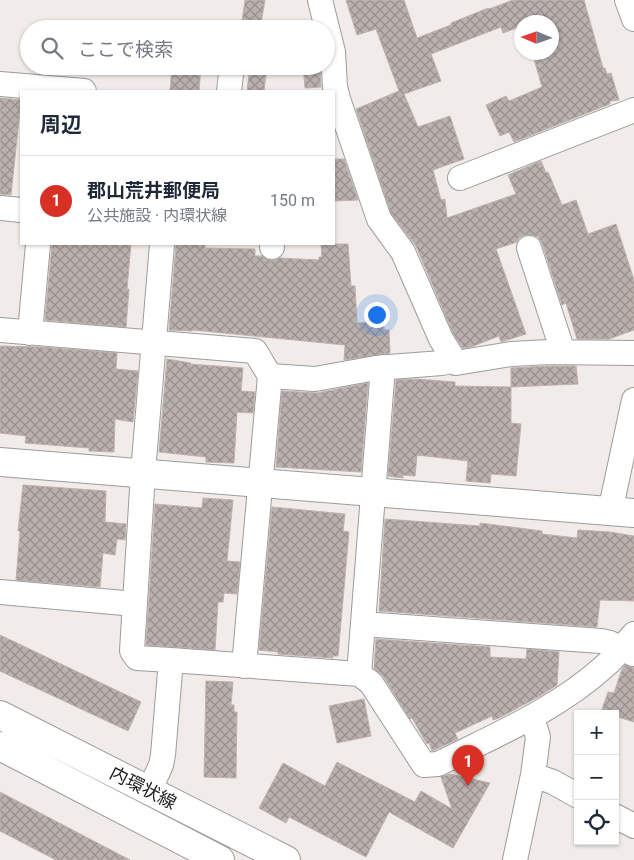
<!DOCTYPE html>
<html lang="ja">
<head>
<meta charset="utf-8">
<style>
  :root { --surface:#fff; --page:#f6f6f7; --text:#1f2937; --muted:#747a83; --line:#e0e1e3; --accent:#d93025 }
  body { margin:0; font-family:Roboto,"Noto Sans JP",sans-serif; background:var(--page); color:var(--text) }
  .controls { position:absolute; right:15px; bottom:15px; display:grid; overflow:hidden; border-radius:0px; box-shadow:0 1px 4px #0004 }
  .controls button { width:45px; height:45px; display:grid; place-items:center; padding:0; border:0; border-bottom:1px solid var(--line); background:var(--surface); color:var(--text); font:25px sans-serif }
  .compass { position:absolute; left:514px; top:15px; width:45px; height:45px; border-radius:50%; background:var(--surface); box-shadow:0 1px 4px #0004; rotate:272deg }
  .you { position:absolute; left:376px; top:314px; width:18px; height:18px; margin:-12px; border:4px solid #fff; border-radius:50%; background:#1a73e8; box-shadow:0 0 0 8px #1a73e833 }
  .badge { display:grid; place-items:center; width:32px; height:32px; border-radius:50%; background:var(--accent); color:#fff; font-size:16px; font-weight:700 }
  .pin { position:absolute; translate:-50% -41px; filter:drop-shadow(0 1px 2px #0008) }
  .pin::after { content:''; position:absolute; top:26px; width:18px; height:15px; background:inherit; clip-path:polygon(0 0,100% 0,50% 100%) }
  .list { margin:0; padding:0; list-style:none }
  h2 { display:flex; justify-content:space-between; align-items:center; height:65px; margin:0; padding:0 20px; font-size:21px }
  h2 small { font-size:16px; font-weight:400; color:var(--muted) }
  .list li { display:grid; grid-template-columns:32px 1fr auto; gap:15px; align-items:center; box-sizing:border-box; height:90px; padding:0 20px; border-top:1px solid var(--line) }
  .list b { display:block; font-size:19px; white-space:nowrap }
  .list p { margin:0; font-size:16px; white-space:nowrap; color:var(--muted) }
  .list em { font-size:16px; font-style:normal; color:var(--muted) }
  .icon { flex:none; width:28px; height:28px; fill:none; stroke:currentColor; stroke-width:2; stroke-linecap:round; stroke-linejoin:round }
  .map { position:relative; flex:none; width:634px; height:860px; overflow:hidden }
  .search { position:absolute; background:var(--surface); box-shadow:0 1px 4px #0004; left:20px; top:20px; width:315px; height:55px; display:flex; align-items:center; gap:12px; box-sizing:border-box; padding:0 18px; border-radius:28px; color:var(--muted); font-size:19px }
  .panel { position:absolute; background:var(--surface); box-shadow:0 1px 4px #0004; left:20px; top:90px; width:315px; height:155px; border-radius:0px }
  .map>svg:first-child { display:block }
  .building { fill:url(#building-cross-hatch); stroke:#c1b1ad }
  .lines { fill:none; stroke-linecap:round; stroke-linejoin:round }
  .minor-casing { stroke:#9c9c9c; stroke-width:26 }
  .tertiary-casing { stroke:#9c9c9c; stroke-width:30 }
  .minor { stroke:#fff; stroke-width:24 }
  .tertiary { stroke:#fff; stroke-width:28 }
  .labels { text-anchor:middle; stroke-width:4; stroke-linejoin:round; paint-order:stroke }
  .street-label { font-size:18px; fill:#222; stroke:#fff }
</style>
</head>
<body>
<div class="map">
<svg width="634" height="860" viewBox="0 0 634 860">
  <defs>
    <pattern id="building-cross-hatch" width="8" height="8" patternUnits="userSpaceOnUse" patternTransform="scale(1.25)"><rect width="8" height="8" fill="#bab1af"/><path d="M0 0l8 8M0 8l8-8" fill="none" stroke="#97908e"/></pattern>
  </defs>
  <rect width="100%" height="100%" fill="#f1ecea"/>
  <path class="building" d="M245,0h20l-5,29h-19z
    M346,0h58l13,38 34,-13v-2l37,-15 1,1 24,-9h71l19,68h2l2,6 4,-1 8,27 -9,1v3l-96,38 -5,-10 -9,4 -14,-31 20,-9 3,5 33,-14 -10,-35h20v-30h-30v4l-19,7 -2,-6 -70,27 10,27 -37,13 14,33 32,-11 14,43 -31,11 8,30 4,-1 2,19 69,-24 -8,-19 33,-14 5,12 2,-1 14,33 14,-5 12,34 28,-10 18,56v50l-25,9h-32l-11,-36 -4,2 -20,-62 -4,-6 -6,-2h-7l-6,3 -2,4 -21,7 30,85 -25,8 -2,-6 -28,11 -8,1 -10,-15 -37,-87 -25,-33 -35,-104 43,-18 -23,-62 -19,6z
    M172,66h29l-2,25h-29z
    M250,66h17l-3,25h-17z
    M303,66h17l1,21 -16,1z
    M0,98l21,2 -10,95 -11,-1z
    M334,159h10l14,41 -24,1z
    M52,244h79l-4,45h2l-3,38 -81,-7z
    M176,244h29v4l50,1v7h8l9,5 8,-3 39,2v-3h3l-1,-13h27l3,42h4l2,37 27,-1v8h5l1,23 -46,7 1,-15 -152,-15 -1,1 -23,-1z
    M0,346l40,1 77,6 -1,16 22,2 -5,51 -18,-3 -1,33 -25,-1v-3l-64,-5 1,-7 -26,-3z
    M167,359l24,4 -1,1 53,4 -2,23 14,1 -2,21 -16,-1 -3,51 -28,-1v-5l-47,-5z
    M550,366h26l2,18 -67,3v-19z
    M416,379l39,3v4l56,1v36l10,1 -5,52 -25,-2 -1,9 -24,-2 2,-20 -51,-6 -2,21 -12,-1v3l-15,-2 8,-96z
    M368,383l-7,89 -85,-5 6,-76 35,2z
    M23,485l83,6 -1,31 21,2 -1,16 -8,-1 -2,16 -12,-2 -3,34 -84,-7 4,-49h-2z
    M203,498l30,2 -6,61 13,1 -3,32 -13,-1 -1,9h-5l-3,48 -69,-5 9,-141 47,4z
    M272,507l73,7 -2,17 6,1 -11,124h-5v2l-55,-4v-2l-19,-2z
    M385,519l95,7v-3l62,8v3l35,4 1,-8 32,2 24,4v65l-34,-1 -3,27 -218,-16z
    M0,635l141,67 -13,29 -128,-60z
    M376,639l114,8v10l36,2 1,-10 32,3 -2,33 -17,11 -41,22 -6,2 -1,-4 -37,17 3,6 -26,12 -3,-8 -2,1 -15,-26 -2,1 -27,-43 -9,-8z
    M625,665l9,3v54l-19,-6v-2l-14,-2 7,-20 6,1 8,-24z
    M206,681l27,1 -2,23h3v7h3l-1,66 -32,-1z
    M364,699l7,37 -34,7 -8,-37z
    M337,762l78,40 6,-11 31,18 -11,-32 9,-3 40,9 -37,65 -64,-36 -23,45 -77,-40 -3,6 -27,-15 24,-45 42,23z
    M0,792l130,68h-74l-56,-29z"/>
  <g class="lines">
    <defs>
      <path id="minor" d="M320,0l13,52 2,35 3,12 41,120 24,33 38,87 15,24 55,-9 39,-2 84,1
        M627,0l7,19
        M0,84l84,7
        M229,91l3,-25
        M460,178l174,-68
        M0,208l21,2
        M162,244l-19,229 -11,178 5,7 34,2 188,14
        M272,247v-3
        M529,248l34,104
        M0,330l255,21 15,25 -26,290
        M30,333l8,-89
        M383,367l-24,307 12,9 53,82 14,-1c58,-29 120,-55 168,-99 10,-9 19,-21 28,-31
        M270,376l45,3 61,-11 66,-5 12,-3
        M610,512l24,-112
        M0,592l135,12
        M363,624l238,17 9,2 23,11
        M533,775l20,7 25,14
        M149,791l12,-26 2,-10 8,-95
        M615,816l19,10
        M515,860l18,-85 5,-38 -6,-19"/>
      <path id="tertiary" d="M0,462l634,51
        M0,715l286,145
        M0,746l220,114"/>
    </defs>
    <use href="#minor" class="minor-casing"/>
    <use href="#tertiary" class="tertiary-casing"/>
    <use href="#minor" class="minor"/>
    <use href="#tertiary" class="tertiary"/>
  </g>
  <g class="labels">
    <g class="street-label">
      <text transform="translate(143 788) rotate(27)" y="6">内環状線</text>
    </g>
  </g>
</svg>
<div class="controls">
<button>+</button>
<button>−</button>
<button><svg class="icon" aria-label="locate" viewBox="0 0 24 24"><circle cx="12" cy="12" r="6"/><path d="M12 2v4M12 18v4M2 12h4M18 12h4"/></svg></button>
</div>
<svg class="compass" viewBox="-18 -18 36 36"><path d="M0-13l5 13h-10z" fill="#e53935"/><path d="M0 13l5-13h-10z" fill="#747a83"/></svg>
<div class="you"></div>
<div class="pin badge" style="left:468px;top:786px">1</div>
<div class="search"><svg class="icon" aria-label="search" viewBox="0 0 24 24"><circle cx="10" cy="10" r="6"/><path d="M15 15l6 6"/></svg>ここで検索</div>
<section class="panel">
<h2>周辺<small></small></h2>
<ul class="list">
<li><span class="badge">1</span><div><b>郡山荒井郵便局</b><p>公共施設 · 内環状線</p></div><em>150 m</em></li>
</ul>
</section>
</div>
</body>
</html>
